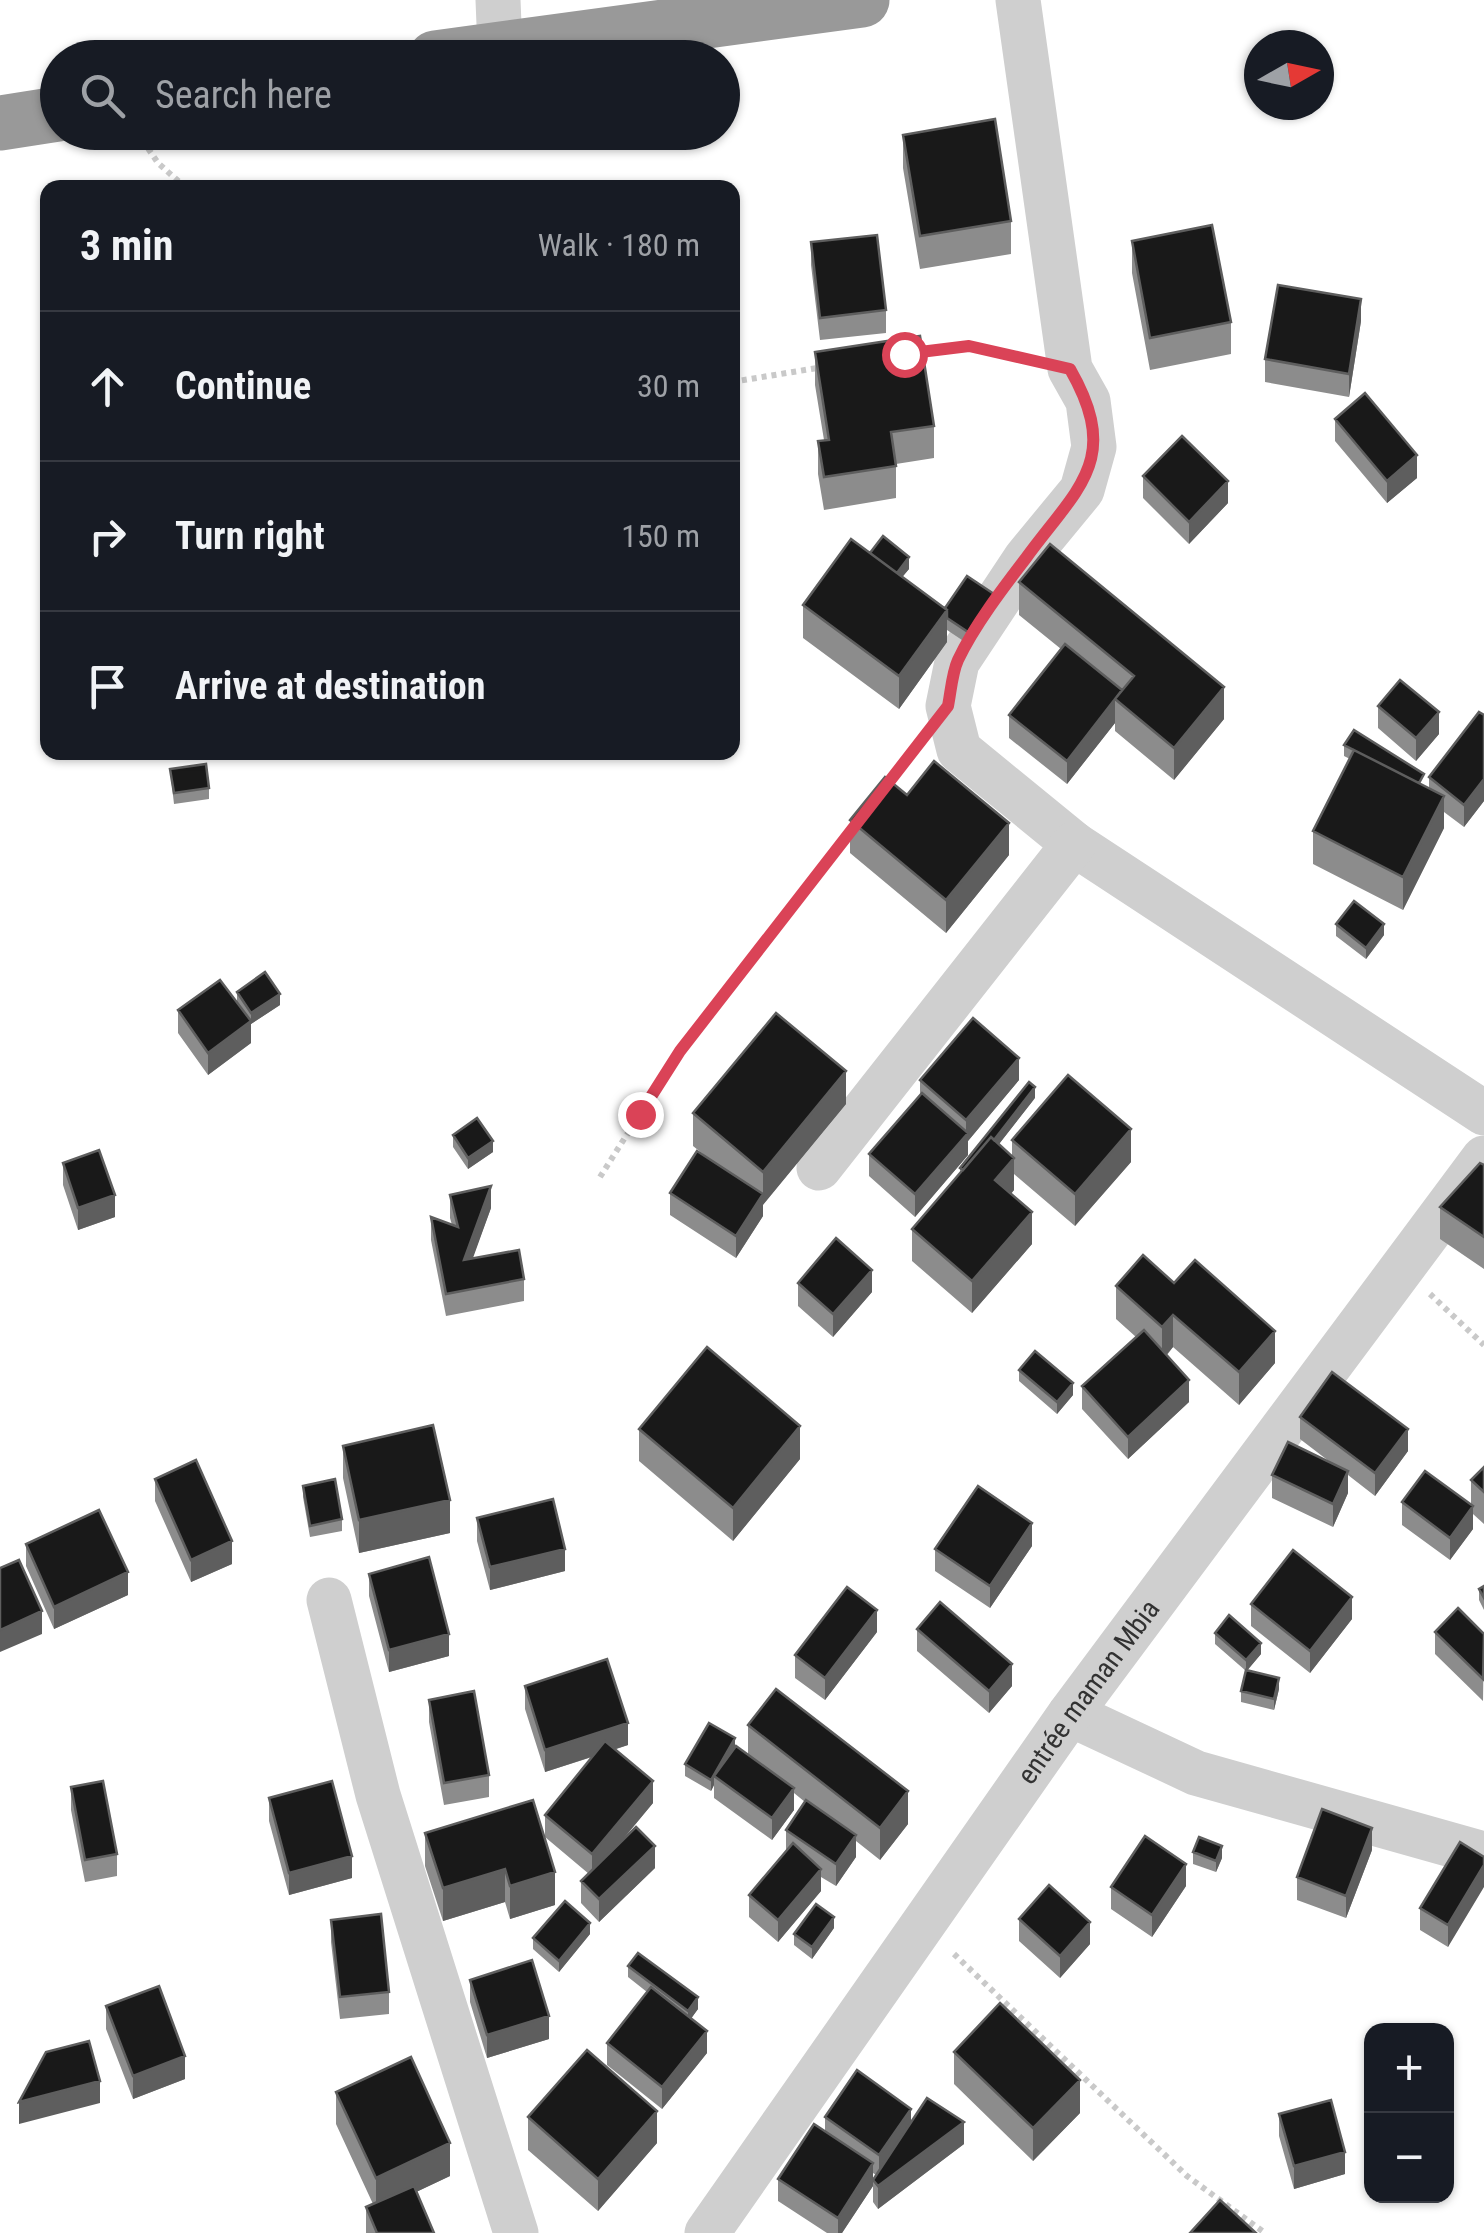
<!DOCTYPE html>
<html lang="en">
<head>
<meta charset="utf-8">
<style>
  :root { --surface:#171b24; --page:#242831; --text:#f1f3f6; --muted:#9ea1a6; --line:#363941 }
  body { margin:0; font-family:"Roboto Condensed",sans-serif; background:var(--page); color:var(--text) }
  .controls { position:absolute; right:30px; bottom:30px; display:grid; overflow:hidden; border-radius:20px; box-shadow:0 2px 8px #0004 }
  .controls button { width:90px; height:90px; display:grid; place-items:center; padding:0; border:0; border-bottom:2px solid var(--line); background:var(--surface); color:var(--text); font:50px sans-serif }
  .compass { position:absolute; left:1244px; top:30px; width:90px; height:90px; border-radius:50%; background:var(--surface); box-shadow:0 2px 8px #0004; rotate:81deg }
  .stop { position:absolute; width:30px; height:30px; margin:-22px; border:8px solid #da4357; border-radius:50%; background:#fff }
  .stop.end { background:#da4357; border-color:#fff; box-shadow:0 2px 10px #0008 }
  .list { margin:0; padding:0; list-style:none }
  h2 { display:flex; justify-content:space-between; align-items:center; height:130px; margin:0; padding:0 40px; font-size:42px }
  h2 small { font-size:32px; font-weight:400; color:var(--muted) }
  .list li { display:grid; grid-template-columns:65px 1fr auto; gap:30px; align-items:center; box-sizing:border-box; height:150px; padding:0 40px; border-top:2px solid var(--line) }
  .list b { display:block; font-size:38px; white-space:nowrap }
  .list em { font-size:32px; font-style:normal; color:var(--muted) }
  .icon { flex:none; width:55px; height:55px; fill:none; stroke:currentColor; stroke-width:2; stroke-linecap:round; stroke-linejoin:round }
  .map { position:relative; flex:none; width:1484px; height:2233px; overflow:hidden }
  .search { position:absolute; background:var(--surface); box-shadow:0 2px 8px #0004; left:40px; top:40px; width:700px; height:110px; display:flex; align-items:center; gap:25px; box-sizing:border-box; padding:0 35px; border-radius:55px; color:var(--muted); font-size:38px }
  .panel { position:absolute; background:var(--surface); box-shadow:0 2px 8px #0004; left:40px; top:180px; width:700px; height:580px; border-radius:20px }
  .map>svg:first-child { display:block }
  .lines { fill:none; stroke-linecap:round; stroke-linejoin:round }
  .path { stroke:#c9c9c9; stroke-width:6; stroke-dasharray:5 5; stroke-linecap:butt }
  .street { stroke:#cfcfcf; stroke-width:45 }
  .highway { stroke:#999; stroke-width:55 }
  .wall { fill:#8c8c8c }
  .shaded-wall { fill:#5e5e5e }
  .building { fill:#191919; stroke:#5e5e5e; stroke-width:2.5 }
  .route { stroke:#da4357; stroke-width:12 }
  .labels { text-anchor:middle; stroke-width:10; stroke-linejoin:round; paint-order:stroke }
  .street-label { font-size:28px; fill:#323232; stroke:#fff }
</style>
</head>
<body>
<div class="map">
<svg width="1484" height="2233" viewBox="0 0 1484 2233">
  <rect width="100%" height="100%" fill="#fff"/>
  <g class="lines">
    <path class="path" d="M137,132l21,31 28,25
      M914,353l55,-7 61,12
      M732,382l91,-15
      M885,788l32,-42
      M600,1177l80,-126 173,-222
      M1430,1294l54,51
      M954,1954l233,222 78,57"/>
    <g class="street">
      <path d="M498,0l2,48"/>
      <path d="M1018,0l52,369 18,32 6,46 -12,43 -56,68 -69,104 -9,44 11,44 115,94 410,269"/>
      <path d="M819,1168l255,-324"/>
      <path d="M329,1600l49,195 138,438"/>
      <path d="M1070,1714l126,59 288,81"/>
      <path id="s1" d="M707,2233l363,-519 414,-556"/>
    </g>
    <path class="highway" d="M435,58l427,-58
      M0,123l58,-9"/>
  </g>
  <path class="wall" d="M903,135l108,86v33l-91,15 -17,-101z
    M1132,241l99,81v32l-81,16 -18,-97z
    M811,242l75,68v23l-66,7 -9,-75z
    M1361,321l-12,76 -84,-15v-23z
    M815,352l119,74v32l-38,6v34l-72,12 -6,-36v-33l6,-1 -9,-55z
    M1335,419l82,59 -30,25 -52,-62z
    M1143,476l85,27 -39,41 -46,-46z
    M870,553l39,16 -7,8 43,31 49,-2 -26,38 -21,-14v12l-48,67 -96,-71v-33z
    M1019,582l205,137 -50,61 -59,-49v-8l-48,61 -58,-46v-23l52,-66 -42,-34z
    M1378,706l61,28 -23,27 -38,-33z
    M1484,715v86l-20,26 -20,-15v16l-41,82 -90,-46v-33l37,-72 -6,-3v-11l85,43v-11z
    M170,769l39,19v11l-35,5z
    M907,795l102,60 -63,78 -96,-80v-33z
    M1336,924l48,11 -18,24 -30,-23z
    M237,992l43,13 -29,19v19l-43,32 -30,-42v-23l59,-8z
    M920,1080h99l-51,61v14l-53,62 -46,-41v-22l51,-59z
    M1035,1098l-36,46 13,12v-16l119,22 -56,64 -61,-52v16l-3,4 21,50 -60,69 -60,-52v-32l48,-56v-5z
    M846,1104l-83,100v12l-27,42 -66,-43v-22l38,-35 -15,-12v-33z
    M453,1135l40,17 -25,17 -15,-22z
    M63,1163l52,54 -37,13 -15,-45z
    M1484,1165v104l-44,-30v-32z
    M450,1195l41,13 -19,51 52,20v22l-78,15 -15,-76v-23l21,8 -2,-7z
    M798,1283l74,9 -39,45 -35,-31z
    M1174,1283l101,80 -36,42 -66,-58 -6,8 22,47 -61,57 -46,-50v-23l54,-49 -20,-18v-33z
    M1019,1370l54,25 -16,19 -38,-33z
    M1300,1417l108,34 -33,45 -27,-21v18l-15,34 -61,-29v-23l58,-13 -30,-23z
    M639,1429l161,30 -67,82 -94,-80z
    M343,1446l107,87 -91,20 -16,-75z
    M1484,1467v57l-11,-10v15l-23,31 -48,-35v-23l69,3v-25z
    M155,1479l77,85 -41,18 -36,-81z
    M303,1486l39,33v12l-32,6 -7,-40z
    M477,1518l88,53 -75,19 -13,-49z
    M26,1544l102,51 -74,34 -28,-63z
    M1032,1546l-42,62 -55,-37v-22z
    M369,1574l80,82 -60,16 -20,-76z
    M1484,1586v24l-5,-10v-11z
    M1251,1604l101,15 -42,54 -59,-47z
    M917,1629l95,57 -23,27 -72,-62z
    M877,1632l-52,68 -30,-22v-23z
    M1435,1632l49,2 -1,67 -48,-47z
    M1215,1633l46,21 -14,16 32,19 -5,21 -33,-8v-11l5,-20 -31,-27z
    M525,1686l103,59 -12,4 37,54 -33,40 35,25 -56,54 -18,-19v-22l8,-7 -44,-37v-22l47,-58 -47,15 -20,-63z
    M429,1700l60,75v22l-45,8 -15,-83z
    M748,1725l160,99 -28,36 -24,-19v16l-20,29 -15,-9v14l-43,51 -29,-25v-22l37,-44v-21l19,-28 -11,-9v17l-22,30 -58,-42v-13l-3,6 -26,-15v-12l50,-17 13,8z
    M71,1787l46,67v22l-32,6 -14,-72z
    M269,1798l83,80 -63,17 -20,-74z
    M533,1800l22,105 -45,14 -5,-17 -62,19 -18,-55v-33z
    M1372,1850l-26,68 -49,-18v-23z
    M1193,1852l29,6 -6,14 -23,-8z
    M1484,1857l-36,90 -28,-17v-22z
    M1186,1886l-34,51 -41,-28v-22z
    M1019,1919l71,25 -30,34 -41,-37z
    M331,1920l58,72v22l-49,5 -9,-77z
    M834,1928l-22,31 -18,-14v-11z
    M590,1934l-31,38 -26,-23v-11z
    M628,1966l70,43 -7,9 16,35 -45,56 -55,-44v-22l40,-51 -19,-15z
    M470,1980l79,59 -62,19 -17,-56z
    M106,2006l79,73 -52,20 -27,-70z
    M954,2052l126,61 -47,48 -79,-77z
    M336,2092l114,84 -34,16 18,41h-68v-26l7,-3 -37,-80z
    M1279,2114l66,60 -51,15 -15,-53z
    M528,2117l129,26 -59,68 -70,-61z
    M825,2117l86,5 53,22 -86,65 -5,-7v-22l3,-5 -3,-2v13l-31,47h-15l-49,-32v-22l47,-47z"/>
  <path class="shaded-wall" d="M1361,299v22l-12,76v-23z
    M1417,455v23l-30,25v-22z
    M1228,481v22l-39,41v-22z
    M909,557v12l-15,18v-11z
    M994,594v12l-26,38v-12z
    M947,610v32l-48,67v-33z
    M1224,687v32l-50,61v-32z
    M1115,700v23l-48,61v-23z
    M1439,712v22l-23,27v-23z
    M1484,779v22l-20,26v-22z
    M1444,796v32l-41,82v-33z
    M1009,823v32l-63,78v-33z
    M1384,924v11l-18,24v-11z
    M280,994v11l-29,19v-11z
    M251,1021v22l-43,32v-22z
    M1019,1058v22l-51,61v14l-53,62v-23l51,-60v-14z
    M846,1071v33l-83,101v-33z
    M1035,1087v11l-68,87v-12z
    M1131,1129v33l-56,64v-32z
    M493,1141v11l-25,17v-11z
    M1014,1158v32l-19,22v-32z
    M491,1186v22l-27,75v-23z
    M763,1194v22l-27,42v-22z
    M115,1195v22l-37,13v-22z
    M1032,1212v32l-60,69v-32z
    M872,1270v22l-39,45v-23z
    M1173,1315v32l-11,13v-33z
    M1275,1331v32l-36,42v-33z
    M1189,1380v22l-61,57v-22z
    M1073,1383v12l-16,19v-12z
    M800,1426v33l-67,82v-33z
    M1408,1429v22l-33,45v-23z
    M1348,1471v22l-15,34v-23z
    M450,1500v33l-91,20v-33z
    M1473,1506v23l-23,31v-22z
    M1032,1523v23l-42,62v-22z
    M232,1541v23l-41,18v-22z
    M565,1549v22l-75,19v-23z
    M128,1572v23l-74,34v-22z
    M1352,1597v22l-42,54v-22z
    M877,1610v22l-52,68v-22z
    M42,1611v23l-42,18v-22z
    M449,1634v22l-60,16v-22z
    M1261,1643v11l-15,18v-12z
    M1012,1664v22l-23,27v-22z
    M1279,1678v11l-5,21v-11z
    M628,1723v22l-83,27v-22z
    M735,1738v11l-21,27v9l-3,6v-11z
    M653,1781v22l-61,73v-22z
    M794,1788v22l-22,30v-22z
    M908,1791v33l-28,36v-32z
    M1372,1828v22l-26,68v-22z
    M856,1835v22l-20,29v-22z
    M655,1846v22l-56,54v-23z
    M1222,1846v12l-6,14v-11z
    M352,1856v22l-63,17v-22z
    M1186,1864v22l-34,51v-22z
    M1484,1865v22l-36,60v-22z
    M505,1869v33l-62,19v-33z
    M821,1869v22l-43,51v-22z
    M555,1872v33l-45,14v-33z
    M834,1917v11l-22,31v-12z
    M1090,1922v22l-30,34v-22z
    M590,1923v11l-31,38v-11z
    M698,1997v12l-10,14v-12z
    M549,2016v23l-62,19v-23z
    M707,2031v22l-45,56v-22z
    M185,2056v23l-52,20v-23z
    M1080,2080v33l-47,48v-33z
    M100,2081v22l-81,21v-22z
    M911,2109v22l-32,46v-22z
    M657,2111v32l-59,68v-32z
    M964,2122v22l-86,65v-23z
    M450,2143v33l-74,35v-33z
    M1345,2152v22l-51,15v-23z
    M873,2163v23l-31,47h-4v-15z"/>
  <path class="building" d="M995,119l16,102 -91,15 -17,-101z
    M1212,225l19,97 -81,16 -18,-97z
    M877,235l9,75 -66,8 -9,-76z
    M1278,285l83,14 -12,75 -84,-15z
    M920,336l14,90 -43,6 5,34 -72,11 -6,-36 11,-1 -14,-88z
    M1365,393l52,62 -30,26 -52,-62z
    M1182,436l46,45 -39,41 -46,-46z
    M883,536l26,21 -12,16 -27,-20z
    M851,539l96,71 -48,66 -96,-71z
    M1050,544l174,143 -50,61 -59,-49 19,-23 -115,-94z
    M967,576l27,18 -26,38 -21,-14v-8l-2,-2z
    M1065,644l57,46 -55,71 -58,-46z
    M1400,680l39,32 -23,26 -38,-32z
    M1479,712l5,3v64l-20,26 -35,-28z
    M1354,730l70,44 -5,9 -75,-38z
    M1354,750l90,46 -41,81 -90,-46z
    M934,761l75,62 -63,77 -96,-80 35,-43 22,18z
    M206,764l3,24 -35,5 -4,-24z
    M1354,901l30,23 -18,24 -30,-24z
    M265,972l15,22 -29,19 -14,-21z
    M220,980l31,41 -43,32 -30,-43z
    M776,1013l70,58 -83,101 -70,-59z
    M973,1018l46,40 -53,62 -46,-40z
    M1068,1075l63,54 -56,65 -63,-54z
    M1029,1082l6,5 -41,53 -3,-3 -28,33 -3,-2z
    M922,1093l46,40 -53,61 -46,-40z
    M477,1118l16,23 -25,17 -15,-23z
    M991,1137l23,21 -19,22 37,32 -60,69 -60,-52z
    M99,1150l16,45 -37,13 -15,-45z
    M697,1151l66,43 -27,42 -66,-43z
    M1480,1163l4,2v72l-44,-30z
    M491,1186l-27,74 55,-10 5,29 -78,15 -15,-77 27,10 -8,-32z
    M836,1238l36,32 -39,44 -35,-31z
    M1143,1255l31,28 21,-23 80,71 -36,41 -66,-57 -11,12 -46,-41z
    M1144,1330l45,50 -61,57 -46,-51z
    M707,1347l93,79 -67,82 -94,-79z
    M1035,1351l38,32 -16,19 -38,-32z
    M1332,1372l76,57 -33,44 -75,-56z
    M433,1425l17,75 -91,20 -16,-74z
    M1288,1442l60,29 -15,33 -61,-29z
    M196,1460l36,81 -41,19 -36,-81z
    M1484,1467v25l-13,-12z
    M1425,1471l48,35 -23,32 -48,-36z
    M335,1479l7,40 -32,7 -7,-40z
    M978,1486l54,37 -42,63 -55,-37z
    M553,1499l12,50 -75,18 -13,-49z
    M99,1510l29,62 -74,35 -28,-63z
    M1293,1550l59,47 -42,54 -59,-47z
    M429,1557l20,77 -60,16 -20,-76z
    M19,1560l23,51 -42,19v-62z
    M1484,1586v12l-5,-9z
    M847,1587l30,23 -52,68 -30,-23z
    M940,1602l72,62 -23,27 -72,-62z
    M1458,1608l26,26 -1,45 -48,-47z
    M1229,1615l32,28 -15,17 -31,-27z
    M607,1659l21,64 -83,27 -20,-64z
    M1246,1670l33,8 -5,21 -33,-8z
    M776,1689l132,102 -28,37 -132,-103z
    M474,1691l15,84 -45,8 -15,-83z
    M709,1723l26,15 -24,42 -26,-16z
    M605,1741l48,40 -61,73 -47,-39z
    M736,1746l58,42 -22,30 -58,-42z
    M103,1781l14,73 -32,6 -14,-73z
    M332,1781l20,75 -63,17 -20,-75z
    M533,1800l22,72 -45,14 -5,-17 -62,19 -18,-55z
    M806,1800l50,35 -20,29 -50,-34z
    M1322,1809l50,19 -26,68 -49,-19z
    M636,1827l19,19 -56,53 -18,-18z
    M1145,1836l41,28 -34,51 -41,-28z
    M1199,1837l23,9 -6,15 -23,-9z
    M1460,1842l24,15v8l-36,60 -28,-17z
    M793,1843l28,26 -43,51 -29,-25z
    M1049,1885l41,37 -30,34 -41,-37z
    M565,1901l25,22 -31,38 -26,-23z
    M816,1904l18,13 -22,30 -18,-13z
    M381,1914l8,78 -49,5 -9,-77z
    M638,1953l60,44 -10,14 -60,-45z
    M532,1960l17,56 -62,19 -17,-55z
    M159,1986l26,70 -52,20 -27,-70z
    M651,1987l56,44 -45,56 -55,-44z
    M1000,2003l80,77 -47,48 -79,-76z
    M89,2041l11,40 -81,21 27,-50z
    M587,2050l70,61 -59,68 -70,-62z
    M411,2057l39,86 -74,35 -40,-86z
    M857,2070l54,39 -32,46 -54,-38z
    M927,2098l37,24 -86,64 -5,-6z
    M1331,2100l14,52 -51,14 -15,-52z
    M814,2124l59,39 -35,55 -60,-39z
    M414,2186l20,47h-57l-11,-26z
    M1220,2200l36,33h-66z"/>
  <g class="lines">
    <path class="route" d="M640,1114l40,-63 268,-345c3,-15 4,-33 10,-46 16,-34 45,-72 68,-102 52,-71 96,-98 44,-189l-101,-23 -65,8"/>
  </g>
  <g class="labels">
    <g class="street-label">
      <text dy="10" stroke="none"><textPath href="#s1" startOffset="662">entrée maman Mbia</textPath></text>
    </g>
  </g>
</svg>
<div class="controls">
<button>+</button>
<button>−</button>
</div>
<svg class="compass" viewBox="-18 -18 36 36"><path d="M0-13l5 13h-10z" fill="#e53935"/><path d="M0 13l5-13h-10z" fill="#9ea1a6"/></svg>
<div class="stop" style="left:904px;top:354px"></div>
<div class="stop end" style="left:640px;top:1114px"></div>
<div class="search"><svg class="icon" aria-label="search" viewBox="0 0 24 24"><circle cx="10" cy="10" r="6"/><path d="M15 15l6 6"/></svg>Search here</div>
<section class="panel">
<h2>3 min<small>Walk · 180 m</small></h2>
<ul class="list">
<li><svg class="icon" aria-label="ahead" viewBox="0 0 24 24"><path d="M12 20V5M6 11l6-6 6 6"/></svg><div><b>Continue</b></div><em>30 m</em></li>
<li><svg class="icon" aria-label="right" viewBox="0 0 24 24"><path d="M7 20v-9h11M14 6l5 5-5 5"/></svg><div><b>Turn right</b></div><em>150 m</em></li>
<li><svg class="icon" aria-label="arrive" viewBox="0 0 24 24"><path d="M6 21V4h12l-3 4 3 4H6"/></svg><div><b>Arrive at destination</b></div></li>
</ul>
</section>
</div>
</body>
</html>
